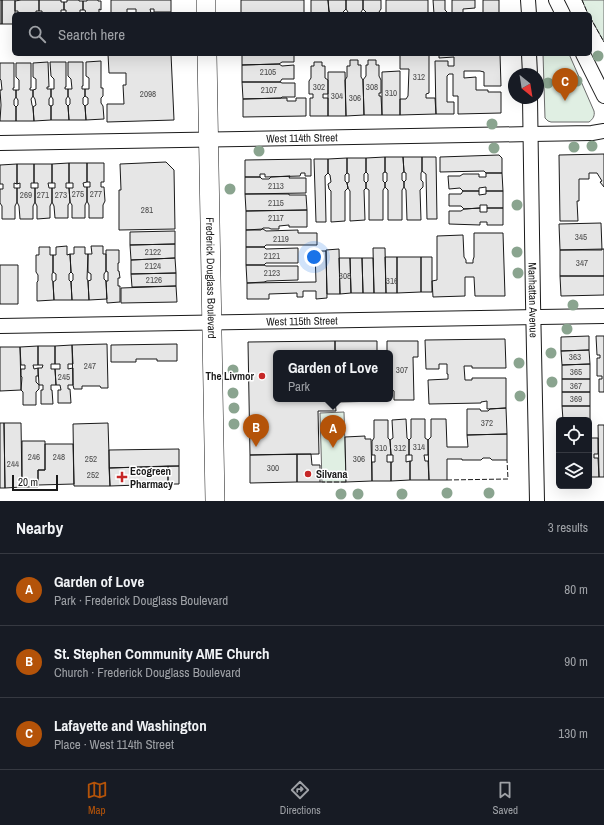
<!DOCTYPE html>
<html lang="en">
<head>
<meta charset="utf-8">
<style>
  :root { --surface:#171b24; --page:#20242c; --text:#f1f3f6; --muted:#9ea1a6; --line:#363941; --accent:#b45309 }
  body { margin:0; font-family:"Archivo Narrow",sans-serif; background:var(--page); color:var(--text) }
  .controls { position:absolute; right:12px; bottom:12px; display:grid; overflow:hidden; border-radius:6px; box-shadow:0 4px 16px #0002 }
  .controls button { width:36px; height:36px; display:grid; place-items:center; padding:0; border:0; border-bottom:1px solid var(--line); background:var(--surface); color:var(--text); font:20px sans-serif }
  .compass { position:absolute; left:508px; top:68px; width:36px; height:36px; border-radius:50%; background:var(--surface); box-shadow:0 4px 16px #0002; rotate:150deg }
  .scale { position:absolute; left:12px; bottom:10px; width:46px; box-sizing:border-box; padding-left:4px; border:2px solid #1a1a1a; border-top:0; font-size:11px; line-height:14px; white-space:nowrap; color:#1a1a1a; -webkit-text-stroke:3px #fff; paint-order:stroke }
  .you { position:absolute; left:314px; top:257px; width:14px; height:14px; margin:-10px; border:3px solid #fff; border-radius:50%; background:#1a73e8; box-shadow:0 0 0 6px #1a73e833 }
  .badge { display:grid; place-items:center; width:26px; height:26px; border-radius:50%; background:var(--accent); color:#fff; font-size:13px; font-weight:700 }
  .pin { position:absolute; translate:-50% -33px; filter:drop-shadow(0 1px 2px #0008) }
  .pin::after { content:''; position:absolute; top:21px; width:14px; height:12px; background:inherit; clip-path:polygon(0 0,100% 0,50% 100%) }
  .popup { position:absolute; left:273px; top:350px; width:120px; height:52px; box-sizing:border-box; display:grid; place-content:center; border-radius:6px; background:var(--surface); filter:drop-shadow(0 1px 3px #0005); font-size:13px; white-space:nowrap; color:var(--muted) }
  .popup b { font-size:15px; color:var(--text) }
  .popup::after { content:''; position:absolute; left:50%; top:100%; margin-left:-8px; border:8px solid transparent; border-top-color:var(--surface) }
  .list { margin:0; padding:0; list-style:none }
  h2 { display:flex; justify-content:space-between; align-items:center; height:52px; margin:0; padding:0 16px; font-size:17px }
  h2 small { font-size:13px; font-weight:400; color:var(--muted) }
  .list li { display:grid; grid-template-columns:26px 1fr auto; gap:12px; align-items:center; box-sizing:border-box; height:72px; padding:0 16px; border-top:1px solid var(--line) }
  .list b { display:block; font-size:15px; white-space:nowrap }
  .list p { margin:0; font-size:13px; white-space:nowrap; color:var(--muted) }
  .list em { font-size:13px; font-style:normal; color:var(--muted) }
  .icon { flex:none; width:22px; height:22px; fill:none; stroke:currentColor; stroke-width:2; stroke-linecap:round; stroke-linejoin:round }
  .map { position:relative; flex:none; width:604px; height:501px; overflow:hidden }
  .search { position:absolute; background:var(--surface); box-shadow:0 4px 16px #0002; left:12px; right:12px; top:12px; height:44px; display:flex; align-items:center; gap:10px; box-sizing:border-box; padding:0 14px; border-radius:6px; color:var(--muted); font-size:15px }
  .sheet { height:268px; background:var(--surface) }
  nav { display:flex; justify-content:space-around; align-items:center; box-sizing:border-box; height:56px; border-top:1px solid var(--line); background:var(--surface); font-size:11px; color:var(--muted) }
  nav a { display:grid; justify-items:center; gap:2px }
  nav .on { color:var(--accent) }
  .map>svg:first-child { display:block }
  .green { fill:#e0efe3; stroke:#6a6a6a }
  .building { fill:#e6e6e6; stroke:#1a1a1a }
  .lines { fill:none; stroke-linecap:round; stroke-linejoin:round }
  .street-casing { stroke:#1a1a1a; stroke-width:16 }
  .secondary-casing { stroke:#1a1a1a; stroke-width:20 }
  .street { stroke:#fff; stroke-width:14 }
  .secondary { stroke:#fff; stroke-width:19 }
  .fence { stroke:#1a1a1a; stroke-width:1; stroke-dasharray:5 2; stroke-linecap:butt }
  .tree { fill:#8aa48f }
  .poi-dot { fill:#c62828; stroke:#fff; stroke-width:1.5 }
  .labels { text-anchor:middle; stroke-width:3; stroke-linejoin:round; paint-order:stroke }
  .number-label { font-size:9px; fill:#4d4d4d }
  .street-label { font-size:11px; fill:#1a1a1a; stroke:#fff }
  .poi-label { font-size:11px; font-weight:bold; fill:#1a1a1a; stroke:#fff; text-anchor:start }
</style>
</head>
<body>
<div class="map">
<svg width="604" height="501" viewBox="0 0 604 501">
  <rect width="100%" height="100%" fill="#fff"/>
  <path class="green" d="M582,0h22v42l-14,-25v-3h-2z
    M543,54h26l25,57c1,5 -1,8 -5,11h-38l-3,-1 -3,-3z
    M344,412l2,70h-24l-2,-69z"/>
  <path class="building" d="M0,0h2v24h-2z
    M2,0h13v14h-1v10h-12z
    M21,0h18v11h-3v3h-18v-3h-3v-10z
    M39,0h22v2h3v8h-3v4h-19v-3h-3z
    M67,0h12v1h4v9h-3v4h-14v-4h-2v-8h3z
    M87,0h11v1h3v9l-2,-1v5h-13l-1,-4h-2v-9h4z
    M111,0h60v12h-17v-3h-4l1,4h-15v-4h-9v4h-16z
    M241,0h63v14h-63z
    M311,0h17l1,14h-18z
    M328,0h18v9l-3,3v2h-13l-1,-4z
    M346,0h17v9l-2,3v2h-13v-2l-2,-3z
    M363,0h18v9l-2,3v2h-13v-2l-3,-3z
    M386,0h42v14h-42z
    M433,0h12v10l3,3h4v-13h23v8l-12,1v5h-29z
    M483,0h16v14h-17l1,-1z
    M108,54h63l3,66 -67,2v-18h17l-1,-19h3v-12h-17z
    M242,54h52v8h-12l-3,2 -37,1z
    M400,54h29v39l-3,1v4h9l1,16 -36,1v-16h6l2,-3 1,-27h-9z
    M439,54h61l1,32h-17v-14l-4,-1h-16v7l12,-1v13h12v2h13v21l-43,1v-18h-5v-22h-4l-2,2v26h7v12h-18l-1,-53h13v5h6v-9l-15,1z
    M350,60h8v5h3v12l2,3 1,35 -18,1 -1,-36 2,-3v-11h3z
    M368,60h8v5h3v11l2,4v13h-2v3h2l1,19h-18l-1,-35 3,-4v-11h2z
    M101,61v27h2v8l-2,2v5l2,3 1,13 -18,1 -1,-14 3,-2v-6l-3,-2v-7h4v-11l-3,-2v-14z
    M48,62l1,25h-2v2h4v7l-2,3v6l2,1v14l-17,1 -1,-14 3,-2 -1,-6 -2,-3v-6l3,-1v-10l-3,-2v-14z
    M50,62h16v25h-1v2h3v7l-2,3v5l2,2 1,14h-18v-14l2,-1v-6l-2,-3v-7h3v-10l-3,-3z
    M68,62h15v24h-1v3h3v7l-2,2v6l2,2 1,14h-17l-1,-14 2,-2v-5l-2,-3v-7h4l-1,-10 -3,-3z
    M314,62h8v4h3v12l3,2v14h-5v4h5v18h-18v-18h3v-4h-4v-13l2,-3v-12h3z
    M0,63h14v25h-1v2h3v7l-2,3v5l2,2v14h-16l1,-16 -1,-15h2l-1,-10 -1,-1z
    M16,63h15v25h-1v2h3v6l-2,3 1,6 1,2 1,14h-18v-14l2,-2v-5l-2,-3v-7h3v-10l-3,-3z
    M279,64l3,2 12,-1v14h-12l-2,3h-38v-17z
    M400,71v44h-18v-43z
    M328,72h17l1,44h-18z
    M242,82h38l2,1h13v14h-13l-1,1 -38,1z
    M287,98v3h9v-3h10v18l-63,1v-18z
    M604,154v33l-4,-5 2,-1 -5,-8h-8v6h-10v22h-2l1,20h-18l-1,-66z
    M499,155l3,3v15h-16l-2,-2 -44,1v-15z
    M385,157v15l-2,1v8l2,2v4l-2,3v30h-14v-30l-3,-2v-5l2,-2v-7l-2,-2v-14z
    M385,157h18l1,15 -2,1v7l2,2v5l-2,3v30h-14v-30l-3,-3v-4l2,-2v-8l-2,-1z
    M403,157h19v14l-1,2v7l2,2v5l-3,3 1,30h-14l-1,-30 -2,-3v-5l2,-2v-7l-2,-1z
    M422,157h14l1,62h-10l-1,-45 -4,-3z
    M347,158v15l-2,2v6l2,2 1,5 -3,3v30l-14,1v-31l-2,-2 -1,-5 3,-2 -1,-7 -2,-2v-14z
    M347,158h19v14l-2,2v7l2,2v5l-2,2 1,30 -15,1v-30l-2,-3 -1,-5 2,-1v-8l-2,-1z
    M311,159v17h-6v-3h-4l-1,3 -35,1v-3h-5v3h-15v-17z
    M314,159h14v14l-3,3 1,46h-10z
    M166,162l8,8 1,59 -56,1v-40h2l-1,-26z
    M69,163v20h-3v5h3l1,14 -2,3v13h-13l-1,-12 -2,-4v-14h3v-5h-3v-19z
    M69,163h18v19l-4,1 1,4h3v14l-2,4v13h-13v-13l-2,-3 -1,-14h4v-5h-4z
    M87,163h17v19h-3v5h3l1,14 -2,4v13h-14v-13l-2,-4v-14h3v-5h-3z
    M17,164v20l-3,-1v5h3v14l-2,4v13h-13v-13l-2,-3v-14h3v-5h-3v-19z
    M17,164h17v19h-3v5h4v14l-2,4v13h-13l-1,-13 -2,-4v-14h3v-5l-3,1z
    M34,164h18v19h-4l1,5h3v14l-2,4v12l-13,1v-13l-2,-4v-14h3v-5h-4z
    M486,173h16l1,18h-17v-4l-7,1v3h-16l-3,-3 -11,1 -1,-13h12l3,-2h16v3h7z
    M290,176l-1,2h17v15l-61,1v-17h15l2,2h7l2,-2z
    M463,191h16v4l7,-1v-3h17v17h-16v-3h-7v3l-16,1 -3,-3h-12v-12h12z
    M245,194h44v1h17l1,15 -61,1z
    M480,208v4h7v-4h16v17h-16v-3h-7v3l-31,-1v-13h12l3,-2z
    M307,210v17h-18v-2l-10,1v3h-8l-2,-1h-6l-2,2h-15v-19z
    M601,223l1,27h-42l-1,-26z
    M263,229l3,2 32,-1v3h19v12h-51l-2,2h-18v-17z
    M175,231v13l-45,1v-13z
    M474,233h29l2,63h-30l-1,-19h-9v19l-32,1 -1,-16 5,-1v-44l26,-1 1,22 2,3v3h7v-3l1,-3z
    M175,244v14l-44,2 -1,-15z
    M67,246v9l3,-1 1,18 -2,2v6l2,2 1,18h-18l-1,-18 3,-2v-6l-3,-2v-17h3v-8z
    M91,246h12v8h3v17l-2,3v5l2,2 1,18 -18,1 -1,-19 3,-1v-6l-3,-2v-18h4z
    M39,247h11v8h3v17l-1,2v6l1,2 1,18 -17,1v-19l1,-1v-6l-2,-3v-17h3z
    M74,247h11v7h3l-1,25 1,2 1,19h-17l-1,-18 2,-2v-6l-2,-2 -1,-18h4z
    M246,247h18l2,2 32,-1v15h-32l-2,2h-18z
    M373,248h12l1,45h-12z
    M339,249l1,45h-13l-1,-44z
    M604,249v27h-44v-26z
    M106,250h13v13h-1v8h1l1,7h-2v8h2v16l-13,1 -1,-22h2v-9l-2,-1z
    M315,251h11l1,47 -11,1v-8h-13v6h-6v-4l-28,1v5h-22v-16l69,-1z
    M385,257h12v36h-11z
    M397,257h24v35l-24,1z
    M421,257h11v35h-11z
    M175,258l1,15 -45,1v-14z
    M339,258h11l1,35 -11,1z
    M350,258h12l1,35h-12z
    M362,258h11l1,35h-11z
    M0,265h18v39h-18z
    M246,265h18l2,1h32v14l-31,1 -3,1 -17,1z
    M176,273v13l-44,1 -1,-13z
    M560,276h44v19l-43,1z
    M176,286l1,16 -56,1v-15z
    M589,336v14l-28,1v-14z
    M596,336h8v56h-5v-13h3v-3h-5v-18h3v-3h-3z
    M505,339l1,29h-34v-2h-8l1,14h7v-2h34v30l-19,1v-8l-6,1v1l-52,1 -1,-24 20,-1v-5h-1v-10h-8v5h-13l-1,-29z
    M335,341h42v12h-42z
    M335,341v12h-59v46h59l1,12h-18l1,43 -69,1 -2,-113z
    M387,341h31v16h-5l1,43h-20v-9l-3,-2v-7h-1v-29h-3z
    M107,344l1,44h-7l-1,-2h-18v3h-8l-1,-4 -1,-40z
    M177,344v17h-20v-2h-21v3h-25v-17z
    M72,345l1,19h-5v5l5,-1v17h-5v4h2l1,14h-13v-13h3l-1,-5h-4l-1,-16h5v-5h-5v-18z
    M38,346v19h-5l1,4 4,-1v8h-2v6l3,3v4l-3,3v13h-13v-13l-2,-2 1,-13 -1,-1v-7h4v-4h-4l-1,-18z
    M38,346h17v18h-4v5h4l1,16h-5v5h1l1,14h-12v-14h2v-5h-4l-1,-17h4l1,-3h-5z
    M0,347h20l1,43 -21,1z
    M589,350l1,14 -28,1 -1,-14z
    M590,364v15h-28v-14z
    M562,379h28v13h-28z
    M562,392h28v14h-28z
    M335,399h48v2l-48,1z
    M562,406h28v14h-27z
    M506,408l1,26 -40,1v-26h13l1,2h7l2,-2z
    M406,419l1,19 2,2v15h-3v7l4,-1v19l-19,1v-19h2v-7h-2l-1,-15 3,-2 -1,-18z
    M411,419h14v19l3,2v15h-4l1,6h3l1,19h-19v-19h2v-6h-3v-15l2,-2z
    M431,419h15l1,28h21l-1,-12 40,-1v26h-15l-2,-2h-7l-2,2h-19v-1h-15v21h-18l-1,-40 3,-3z
    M374,420h14v18l2,2 1,15h-4v7h4v19h-19v-19h3v-7h-3v-14l2,-3z
    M0,423h4l1,65h-5z
    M4,423h17l1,64 -17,1z
    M108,423l2,63h-36l-1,-62z
    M598,425h6v52h-5z
    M365,436v3h6l1,42 -26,1 -1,-45z
    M589,438h9v16h-4v4h4l1,19h-10z
    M22,441h23v29h-7v17h-16z
    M45,444h28l1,40 -36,1v-15h7z
    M179,449v17l-70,2v-18z
    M297,454v28l-47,1v-28z
    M297,454h14l1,11h8v17h-23z
    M168,466v18l-58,2 -1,-18z
    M168,466h11v18h-11z"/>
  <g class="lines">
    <defs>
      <g id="street">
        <path d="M528,0l1,14"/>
        <path d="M556,0l7,14"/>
        <path d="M529,54l1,20"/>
        <path d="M583,54l21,42"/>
        <path id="s1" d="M530,98l3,203 4,200"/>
        <path id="s2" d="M0,143l531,-9 61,-1 12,-2"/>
        <path id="s3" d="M0,326l604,-10"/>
      </g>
      <g id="secondary">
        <path d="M206,0v14"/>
        <path id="s4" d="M207,54l8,447"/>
      </g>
    </defs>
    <use href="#street" class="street-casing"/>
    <use href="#secondary" class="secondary-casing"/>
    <use href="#street" class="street"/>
    <use href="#secondary" class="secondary"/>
    <path class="fence" d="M582,0l6,14
      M590,17l14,25
      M447,480l61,-1 -1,-19
      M320,482h26"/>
  </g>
  <g class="tree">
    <circle cx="598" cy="56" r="5.5"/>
    <circle cx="577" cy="81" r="5.5"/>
    <circle cx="548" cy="83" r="5.5"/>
    <circle cx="492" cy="124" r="5.5"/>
    <circle cx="592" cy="146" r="5.5"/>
    <circle cx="574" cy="147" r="5.5"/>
    <circle cx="494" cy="148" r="5.5"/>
    <circle cx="259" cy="151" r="5.5"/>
    <circle cx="230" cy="189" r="5.5"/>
    <circle cx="517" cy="205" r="5.5"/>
    <circle cx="517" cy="252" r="5.5"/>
    <circle cx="518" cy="273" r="5.5"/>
    <circle cx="573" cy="305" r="5.5"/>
    <circle cx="567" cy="329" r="5.5"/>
    <circle cx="551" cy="353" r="5.5"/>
    <circle cx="519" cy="363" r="5.5"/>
    <circle cx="233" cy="370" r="5.5"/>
    <circle cx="552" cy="382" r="5.5"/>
    <circle cx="233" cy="393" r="5.5"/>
    <circle cx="520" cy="396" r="5.5"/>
    <circle cx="234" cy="408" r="5.5"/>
    <circle cx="234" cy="424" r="5.5"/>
    <circle cx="447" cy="493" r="5.5"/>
    <circle cx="489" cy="493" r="5.5"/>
    <circle cx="341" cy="494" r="5.5"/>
    <circle cx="358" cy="494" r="5.5"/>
    <circle cx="402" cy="494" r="5.5"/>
  </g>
  <g class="poi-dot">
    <circle cx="262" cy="376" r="4"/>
    <circle cx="308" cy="474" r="4"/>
    <path d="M120 471h4v4h4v4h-4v4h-4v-4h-4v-4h4z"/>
  </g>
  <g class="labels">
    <g class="number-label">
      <text x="268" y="75">2105</text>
      <text x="419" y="80">312</text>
      <text x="319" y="90">302</text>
      <text x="372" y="90">308</text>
      <text x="269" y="93">2107</text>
      <text x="391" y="96">310</text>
      <text x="148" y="97">2098</text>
      <text x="337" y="99">304</text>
      <text x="355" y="101">306</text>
      <text x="276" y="189">2113</text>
      <text x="78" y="197">275</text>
      <text x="96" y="197">277</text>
      <text x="26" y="198">269</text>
      <text x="43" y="198">271</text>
      <text x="61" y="198">273</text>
      <text x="276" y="206">2115</text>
      <text x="147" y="213">281</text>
      <text x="276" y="221">2117</text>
      <text x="581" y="240">345</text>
      <text x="281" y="242">2119</text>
      <text x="153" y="255">2122</text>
      <text x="272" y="259">2121</text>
      <text x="582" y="266">347</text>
      <text x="153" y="269">2124</text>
      <text x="272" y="276">2123</text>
      <text x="345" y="279">308</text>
      <text x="154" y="283">2126</text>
      <text x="392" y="284">316</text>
      <text x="575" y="360">363</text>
      <text x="90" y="369">247</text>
      <text x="402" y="373">307</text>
      <text x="576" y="375">365</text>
      <text x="64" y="380">245</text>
      <text x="576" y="389">367</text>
      <text x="576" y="402">369</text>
      <text x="487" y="426">372</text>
      <text x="419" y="450">314</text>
      <text x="381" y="451">310</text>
      <text x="400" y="451">312</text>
      <text x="34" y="460">246</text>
      <text x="59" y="460">248</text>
      <text x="91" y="462">252</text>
      <text x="359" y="462">306</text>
      <text x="13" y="467">244</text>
      <text x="273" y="471">300</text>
      <text x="93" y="478">252</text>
    </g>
    <g class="street-label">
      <text dy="4" stroke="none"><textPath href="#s2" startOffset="302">West 114th Street</textPath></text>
      <text dy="4" stroke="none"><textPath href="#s4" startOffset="224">Frederick Douglass Boulevard</textPath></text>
      <text dy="4" stroke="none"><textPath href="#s1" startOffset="202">Manhattan Avenue</textPath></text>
      <text dy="4" stroke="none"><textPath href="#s3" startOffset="302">West 115th Street</textPath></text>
    </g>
    <g class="poi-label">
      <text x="254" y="380" text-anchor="end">The Livmor</text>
      <text x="130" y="475">Ecogreen<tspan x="130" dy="13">Pharmacy</tspan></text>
      <text x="316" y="478">Silvana</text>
    </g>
  </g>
</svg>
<div class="controls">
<button><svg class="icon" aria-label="locate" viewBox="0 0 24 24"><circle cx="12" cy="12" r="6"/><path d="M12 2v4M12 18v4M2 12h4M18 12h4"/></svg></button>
<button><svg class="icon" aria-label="layers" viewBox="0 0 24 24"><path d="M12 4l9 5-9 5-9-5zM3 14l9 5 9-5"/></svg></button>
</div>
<svg class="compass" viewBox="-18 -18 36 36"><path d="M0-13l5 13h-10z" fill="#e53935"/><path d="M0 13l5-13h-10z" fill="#9ea1a6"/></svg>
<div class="scale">20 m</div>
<div class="you"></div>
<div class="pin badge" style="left:333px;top:448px">A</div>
<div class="popup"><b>Garden of Love</b>Park</div>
<div class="pin badge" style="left:256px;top:447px">B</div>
<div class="pin badge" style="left:565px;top:101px">C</div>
<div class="search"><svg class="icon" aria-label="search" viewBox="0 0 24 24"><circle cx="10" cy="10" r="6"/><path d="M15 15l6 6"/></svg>Search here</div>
</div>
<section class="sheet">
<h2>Nearby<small>3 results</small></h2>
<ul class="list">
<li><span class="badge">A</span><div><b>Garden of Love</b><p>Park · Frederick Douglass Boulevard</p></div><em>80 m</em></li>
<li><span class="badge">B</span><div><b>St. Stephen Community AME Church</b><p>Church · Frederick Douglass Boulevard</p></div><em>90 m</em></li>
<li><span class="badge">C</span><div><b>Lafayette and Washington</b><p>Place · West 114th Street</p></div><em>130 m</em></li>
</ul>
</section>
<nav>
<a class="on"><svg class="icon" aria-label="map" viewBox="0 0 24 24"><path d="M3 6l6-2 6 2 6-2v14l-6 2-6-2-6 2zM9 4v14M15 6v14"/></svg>Map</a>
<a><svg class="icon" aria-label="directions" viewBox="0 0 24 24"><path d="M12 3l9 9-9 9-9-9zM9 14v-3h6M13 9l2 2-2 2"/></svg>Directions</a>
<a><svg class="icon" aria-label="saved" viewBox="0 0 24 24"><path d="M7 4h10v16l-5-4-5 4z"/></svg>Saved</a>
</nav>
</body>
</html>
